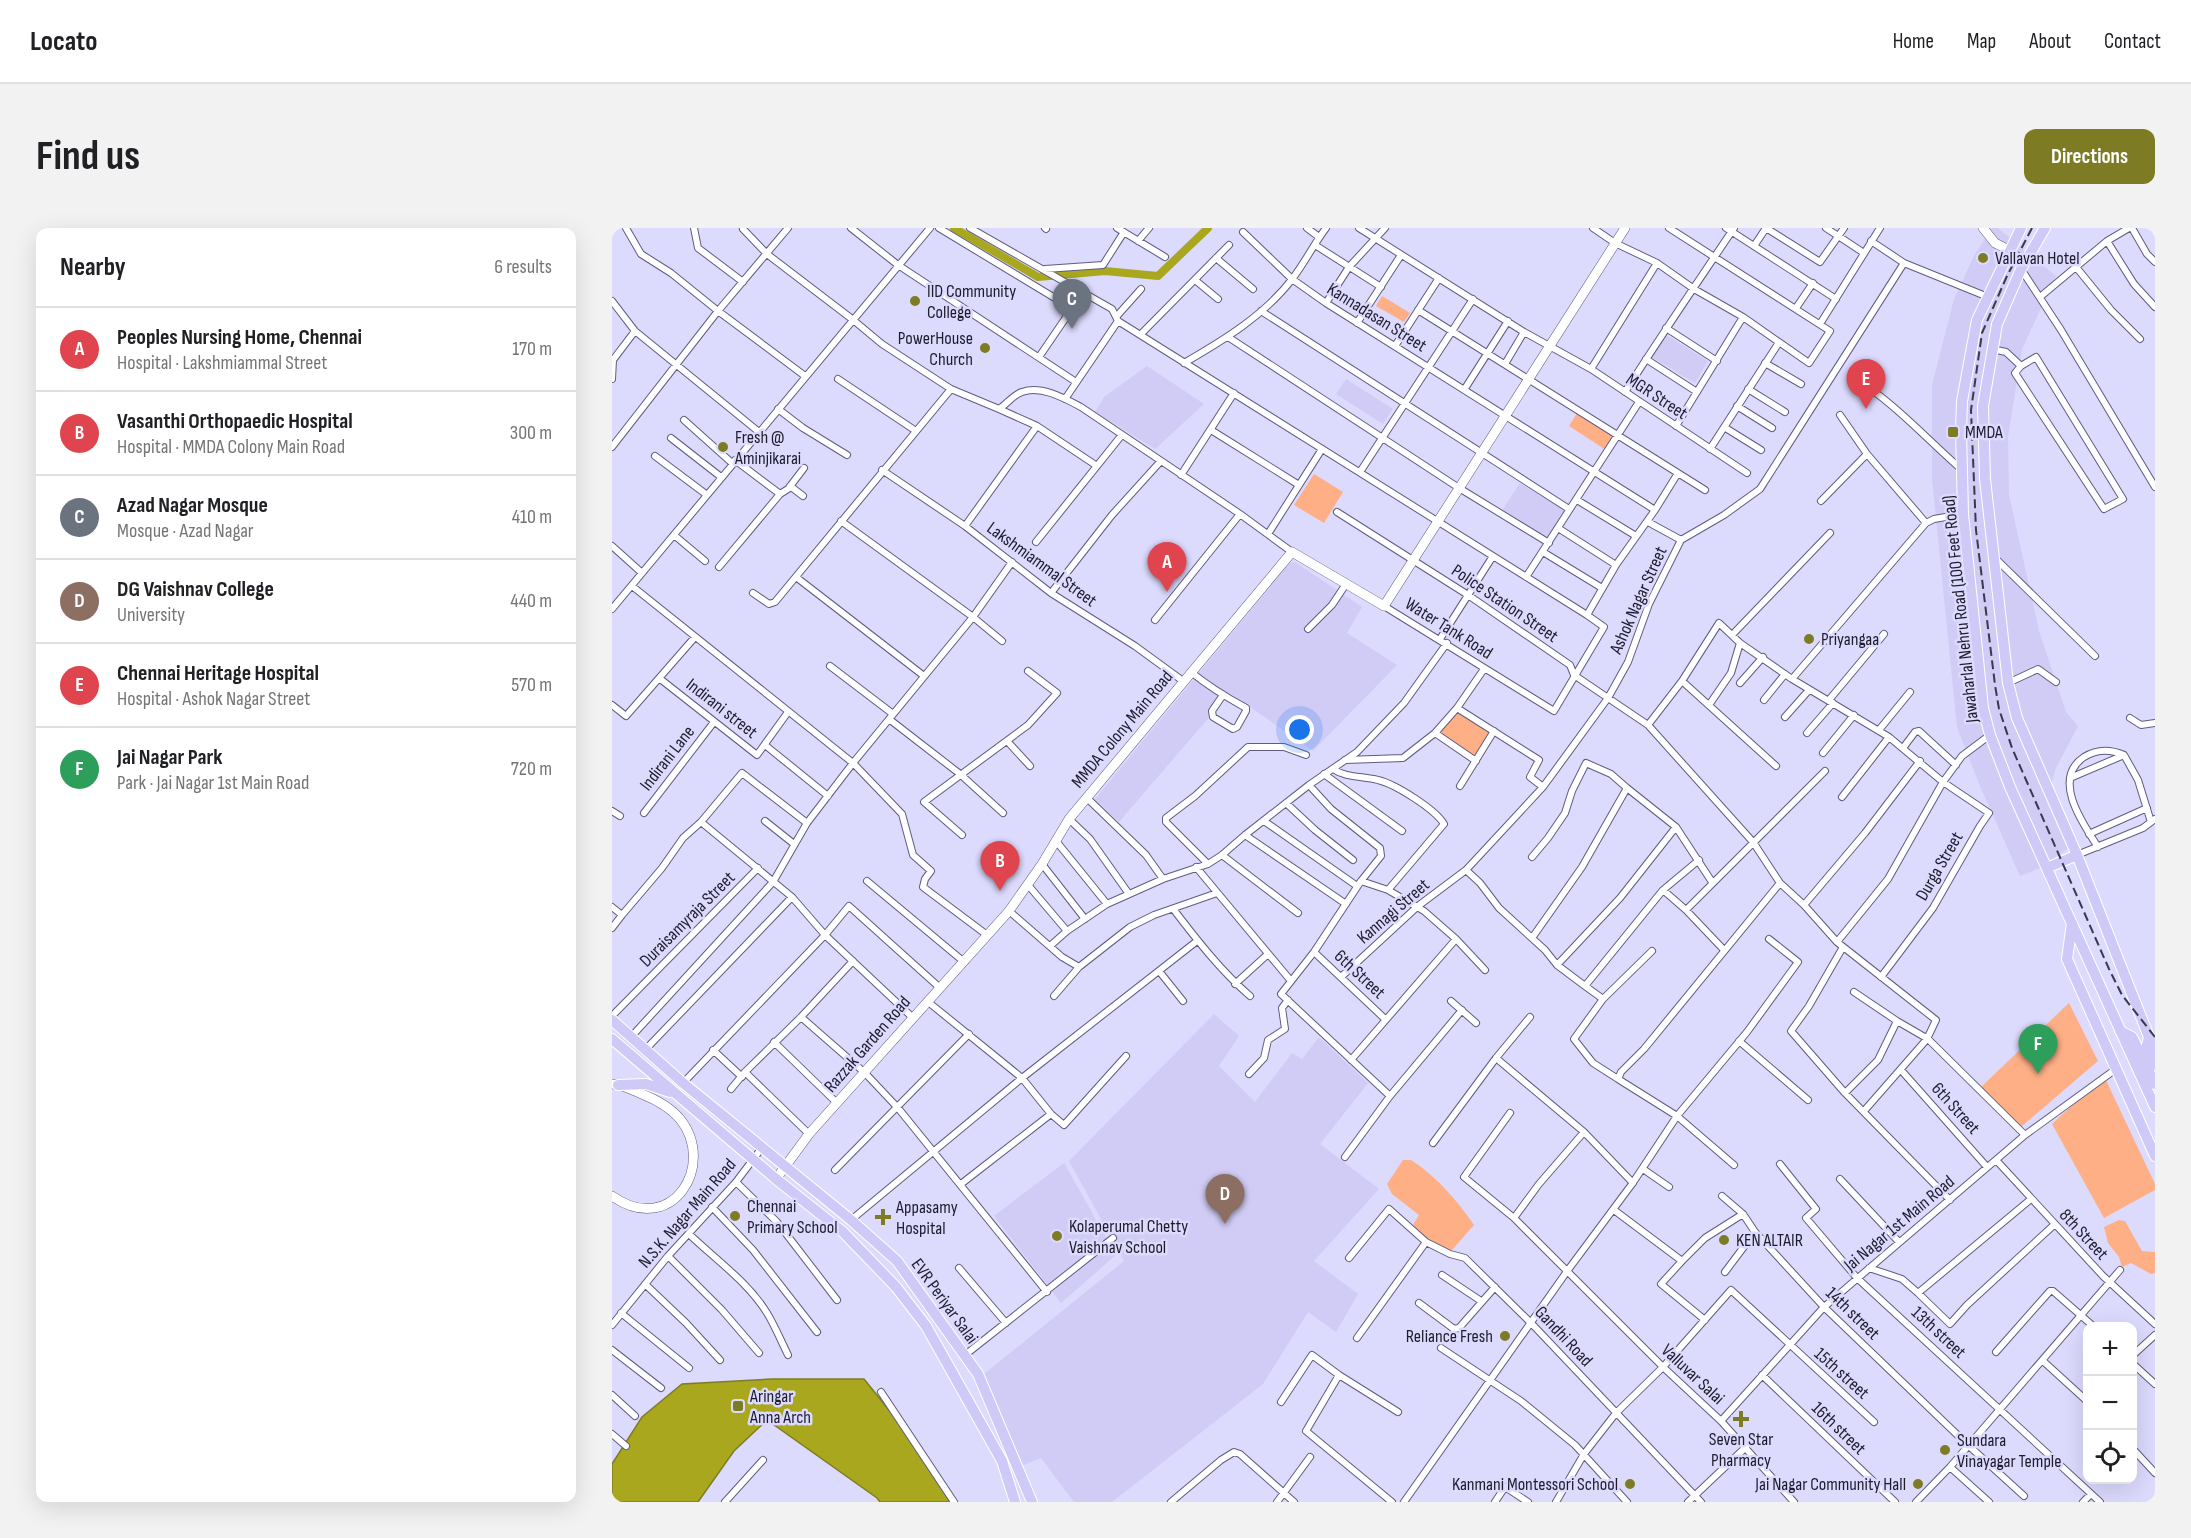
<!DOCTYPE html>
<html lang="en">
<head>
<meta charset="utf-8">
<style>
  :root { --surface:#fff; --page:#f2f2f2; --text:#202124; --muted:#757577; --line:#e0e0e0; --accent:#7d7c24 }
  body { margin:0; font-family:"Sofia Sans Condensed",sans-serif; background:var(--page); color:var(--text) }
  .controls { position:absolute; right:18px; bottom:18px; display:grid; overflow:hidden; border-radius:12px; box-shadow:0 6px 24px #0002 }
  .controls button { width:54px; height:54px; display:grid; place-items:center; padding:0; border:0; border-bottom:2px solid var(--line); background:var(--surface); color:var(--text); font:30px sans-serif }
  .you { position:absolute; left:688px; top:502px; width:21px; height:21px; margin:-15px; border:4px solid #fff; border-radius:50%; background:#1a73e8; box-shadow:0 0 0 9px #1a73e833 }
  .badge { display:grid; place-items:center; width:39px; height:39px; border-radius:50%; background:var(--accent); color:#fff; font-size:20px; font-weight:700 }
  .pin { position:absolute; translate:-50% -50px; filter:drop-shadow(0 2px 3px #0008) }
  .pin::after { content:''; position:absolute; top:32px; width:21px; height:18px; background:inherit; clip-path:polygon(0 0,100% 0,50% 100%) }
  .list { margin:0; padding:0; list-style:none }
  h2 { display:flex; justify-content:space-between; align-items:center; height:78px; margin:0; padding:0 24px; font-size:26px }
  h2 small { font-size:20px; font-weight:400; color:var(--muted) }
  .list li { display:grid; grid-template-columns:39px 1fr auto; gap:18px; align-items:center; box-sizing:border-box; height:84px; padding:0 24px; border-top:2px solid var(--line) }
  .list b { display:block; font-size:22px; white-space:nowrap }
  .list p { margin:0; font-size:20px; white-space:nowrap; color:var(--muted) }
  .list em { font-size:20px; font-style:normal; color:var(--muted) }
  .icon { flex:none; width:33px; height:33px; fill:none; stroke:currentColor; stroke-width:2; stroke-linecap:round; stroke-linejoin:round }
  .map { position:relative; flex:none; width:1543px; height:1274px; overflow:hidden; border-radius:12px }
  header { display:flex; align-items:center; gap:36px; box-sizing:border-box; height:84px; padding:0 30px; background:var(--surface); border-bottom:2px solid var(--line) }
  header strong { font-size:28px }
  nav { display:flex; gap:33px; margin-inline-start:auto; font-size:21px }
  .intro { display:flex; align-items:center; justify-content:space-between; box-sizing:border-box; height:144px; padding:0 36px }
  h1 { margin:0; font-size:42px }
  .button { padding:15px 27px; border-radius:12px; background:var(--accent); color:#fff; font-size:21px; font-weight:700 }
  main { display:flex; gap:36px; padding:0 36px }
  aside { flex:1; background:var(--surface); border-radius:12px; box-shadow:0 6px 24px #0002 }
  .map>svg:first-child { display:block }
  .built { fill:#d0ccf5 }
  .green { fill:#feaf85 }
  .water { fill:#a8a71e; stroke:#7f7d22; stroke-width:1.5 }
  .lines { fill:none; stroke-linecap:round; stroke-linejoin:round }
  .canal { stroke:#a8a71e; stroke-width:8 }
  .street-casing { stroke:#605c81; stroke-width:8 }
  .secondary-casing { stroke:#605c81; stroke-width:10 }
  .primary-casing { stroke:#fff; stroke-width:12 }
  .street { stroke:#fff; stroke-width:6 }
  .secondary { stroke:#fff; stroke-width:9 }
  .primary { stroke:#cec9f6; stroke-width:10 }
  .rail { stroke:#3a384b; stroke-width:2; stroke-dasharray:9 4.5; stroke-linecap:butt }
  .poi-dot { fill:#7d7c24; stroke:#dcdafd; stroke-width:2 }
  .labels { text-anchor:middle; stroke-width:5; stroke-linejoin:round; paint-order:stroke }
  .poi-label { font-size:18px; fill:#1e1c2c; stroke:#dcdafd; text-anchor:start }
  .street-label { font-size:18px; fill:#1e1c2c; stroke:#dcdafd }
</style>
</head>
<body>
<header>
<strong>Locato</strong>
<nav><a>Home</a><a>Map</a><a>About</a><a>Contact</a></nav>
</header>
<div class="intro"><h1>Find us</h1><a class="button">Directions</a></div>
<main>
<aside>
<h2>Nearby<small>6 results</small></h2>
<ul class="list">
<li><span class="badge" style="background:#e0444e">A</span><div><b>Peoples Nursing Home, Chennai</b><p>Hospital · Lakshmiammal Street</p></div><em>170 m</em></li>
<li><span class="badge" style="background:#e0444e">B</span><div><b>Vasanthi Orthopaedic Hospital</b><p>Hospital · MMDA Colony Main Road</p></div><em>300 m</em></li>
<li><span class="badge" style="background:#6b7280">C</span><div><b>Azad Nagar Mosque</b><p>Mosque · Azad Nagar</p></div><em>410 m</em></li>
<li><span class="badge" style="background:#8d6e63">D</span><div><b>DG Vaishnav College</b><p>University</p></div><em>440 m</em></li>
<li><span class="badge" style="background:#e0444e">E</span><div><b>Chennai Heritage Hospital</b><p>Hospital · Ashok Nagar Street</p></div><em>570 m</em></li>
<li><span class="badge" style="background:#2e9e5b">F</span><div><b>Jai Nagar Park</b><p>Park · Jai Nagar 1st Main Road</p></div><em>720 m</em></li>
</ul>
</aside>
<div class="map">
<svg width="1543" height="1274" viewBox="0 0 1543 1274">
  <rect width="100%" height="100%" fill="#dcdafd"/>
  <path class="built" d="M1380,0h6l58,48 -34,73 -14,88 1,58 30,136 27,81 12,14 -23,44 -4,16 23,58 -34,24 -20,8 -40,-90 -23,-59 -25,-248v-94l22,-86 21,-45z
    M1054,107l42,26 -13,22 -43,-26z
    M535,138l57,38 -49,45 -60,-37 9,-15z
    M734,151l47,30 -10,15 -47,-30z
    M908,255l45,28 -18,29 -46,-28z
    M683,334l67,45 -15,26 50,32 -84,86 -83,-58 -111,129 -24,-23 194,-235z
    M602,786l25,22 -20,30 36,36 37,-49 10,6 17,-22 49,46 -48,61 59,45 -65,72 44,33 -22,38 -28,-20 -45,72 -151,118h-38l-33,-44 -18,7 -39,-91 140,-113 -55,-100z
    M452,935l52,92 -55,48 -67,-87z"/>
  <path class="green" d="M770,68l28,17 -6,9 -28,-16z
    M965,185l37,23 -8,14 -37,-24z
    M702,246l29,18 -19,31 -30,-18z
    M846,482l35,22 -18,28 -38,-27z
    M1457,775l29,58 -77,66 -41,-39z
    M1492,848l51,108v6l-51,28 -52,-94z
    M791,932h8c25,16 46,40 63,65l-23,26 -23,-11 -15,-15 6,-10 -27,-21 -5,-10z
    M1507,992l6,1 17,30 13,1v21l-4,1 -20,-11 -9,4 -3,-10 -11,-14 -4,-16z"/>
  <path class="water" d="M160,1151h92l41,51 45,72h-70l-3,-4 -110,-78 -33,31 -36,51h-86v-38l30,-47 40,-33z"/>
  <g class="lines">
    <path class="canal" d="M342,0l84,49 67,-6 53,5 50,-48"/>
    <defs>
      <path id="street" d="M14,0l15,26 30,19 47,38 87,65
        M82,0l4,20 45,34
        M239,0l47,37 178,117
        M327,0l134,81
        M358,0l142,81 6,12 469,294 17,12 -50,84 -170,-105
        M433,0l1,1
        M505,0l48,29
        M695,0l12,9
        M747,0l165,104 67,37 156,104
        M981,0l22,15 42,20 37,26 49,28 66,46 21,-32 -161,-103
        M1114,0l110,71
        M1154,0l54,34 24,-34
        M1214,0l38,25
        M1520,0l15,26 8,8
        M131,1l24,25 85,65 30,25 69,45 48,20c7,-4 15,-15 23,-17 19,-7 42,6 59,15l159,107 52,38
        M631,4l49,47 34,24 329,207 -39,55 -29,50
        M526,13l11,-13
        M1259,13l33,22 84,34
        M1495,13l27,43 21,23
        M703,17l66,42
        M1142,18l12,-18
        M604,30l37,31
        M1464,39l35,43 29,29
        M433,41l58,-4 21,-33
        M1409,41l40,61 94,157
        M583,52l23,19
        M1428,69l67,-56 22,-13
        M0,73l23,30 124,101
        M714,75l23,-36 36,-39
        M1184,80l17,-25
        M806,82l287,180
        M649,83l308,198
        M504,89l25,-28
        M745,95l44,-68
        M1208,96l60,-96
        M1054,100l51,33
        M529,106l88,-89
        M616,109l231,151 90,55
        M783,118l44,-68
        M1380,121l14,3 15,14
        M427,129l45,-66
        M1424,129l87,142 -19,10 -89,-136 6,-7z
        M1034,131l51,33
        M572,135c40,-23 81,-48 109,-85 12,-16 21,-34 33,-50
        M1153,135l36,21
        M893,136l19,-32
        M979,141l66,-106
        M0,151l1,-19 22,-29
        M226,151l78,52
        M1253,157c35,24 64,56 96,84
        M1136,161l37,23
        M852,162l44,-69
        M1013,164c35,-55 72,-109 109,-164
        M453,171l53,-78
        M1125,178l35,22
        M166,181l25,19 44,27
        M387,181l38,17 60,40
        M1228,187l27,39 59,69
        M72,192l48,43
        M1064,198l67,-109
        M1112,199l37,23
        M599,202l88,55
        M59,210l50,39
        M0,219l106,-136 70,-83
        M1098,221l68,-105
        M43,228l52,39
        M123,232l45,34
        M270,242l83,56 86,67 84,53 48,35
        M748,244l113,-173
        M569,247l53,-82
        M178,258l13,10
        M965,272l59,36
        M1209,273l46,-47
        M1043,282l23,-37
        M725,284l131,83 102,70 4,10
        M229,293l132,96 29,24
        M1036,294l33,18
        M353,298l72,-100
        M946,300l58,37
        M656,306l54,-85
        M62,307l31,26
        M424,314l85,-106
        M0,318l30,27
        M931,324l59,36
        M1382,329l101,99
        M107,339l61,-73 8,-5 16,-21
        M184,349l128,99
        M914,349l113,-175
        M20,358l221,177 49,51 11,41 18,16 -6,8 -2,8 64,48
        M141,365l16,11 6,-2 176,-213
        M439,365l61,-78 48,-53
        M0,381l318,-381
        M543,392l85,-106
        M696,401l24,-24 14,-21
        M1120,407l98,-102
        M828,411l53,-83
        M218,438l63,48
        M579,444c17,14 35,25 55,36v3l-9,16 -4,2 -20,-12 -1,-6 11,-16
        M962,447l74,50 105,117 27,41 24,22 33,37 99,78 -9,19 -63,72
        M47,450l98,77 31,-43
        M1180,451l134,-156 8,-4 29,-5
        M1070,453l94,85
        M1128,455l23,-26
        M1396,455l30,-14 18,13
        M1152,472l21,-26
        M1217,472l55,-66
        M0,477l14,11 69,-79
        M1097,477l22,-32 9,-30
        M845,480l82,52 -9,17 13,10
        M1173,489l24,-27
        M1518,490l11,7 14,-2
        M277,491l71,55 43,39
        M1036,497l34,-44 37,-58 21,20 52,36 97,58 54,45 46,31 -9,13 -47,82 -52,69
        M1267,502l31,-38
        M823,505l41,28
        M1195,505l26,-30
        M395,513l23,25
        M153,517l63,51
        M1291,520l12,-16 4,-1 37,34
        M1211,525l31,-38
        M733,532l58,-2 32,-25 22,-25 27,-39
        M721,541c13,9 30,7 45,11 17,4 57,29 66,44l-56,66 -27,-9 -47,71 -33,42 109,102
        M712,546l78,57
        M1458,550l54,-23
        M697,557l22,24 49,39 1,8 -20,25
        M848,558l34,-55
        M1230,569l47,-60
        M475,570l59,57 17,24
        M674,575l29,27 38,30
        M0,583l8,5
        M32,585l70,-91
        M457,591l21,20 39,55
        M153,593l29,23
        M652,593l93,65
        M89,594l91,75 33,38 87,82
        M1477,606l58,-26
        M350,607l-38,-33 104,-77 29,-32 -29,-22
        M633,607l101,69
        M444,613l51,63
        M1486,619c-15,-23 -47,-68 -14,-90 13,-8 26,-8 40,-2l14,25 13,42
        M610,627l76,58
        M1465,627l66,-27 12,-9
        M920,629l16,-19 17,-25 7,-22 14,-28 25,11 16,14
        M430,636l43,55
        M596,636l-42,-42v-4l29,-22 53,-49h36l22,8
        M584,639l95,114
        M854,642l14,13 19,25 46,42 12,15 28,21 78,-96 36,-30
        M255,653l96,80
        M416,657l39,46
        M1051,662l23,20 38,40
        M1192,677l61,-72 55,-72
        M0,679l10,8 40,-47 21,-30 18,-16 41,-49 65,50
        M562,682c23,30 47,61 76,86
        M1074,682l139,-139
        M397,683l53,46 17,10 51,-40 24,-12 63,-22
        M0,700l10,-13
        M920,710l50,-71 45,-79 49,39 36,55
        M844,711l29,31
        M1225,714l51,-63 55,-97 19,-26 28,-21
        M438,718l17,-15 40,-27 56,-25 45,-15 14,-9 23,-20 64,-50 48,-33 47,-49 43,-60
        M1231,719l-34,59 -18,25 54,62 105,107
        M702,724l71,67
        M945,737l63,-67 56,-71
        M547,743l24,30
        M729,749l77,-71 48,-36 77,-83 65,-89 20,-36 21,-58 32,-64 43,-25 36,-26 144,-226
        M623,756l33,-30
        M973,758l18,13 -29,40 19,24 25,16
        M1242,764l43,29 31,18 97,96
        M442,768l25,-29
        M991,771l49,-48
        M315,773l95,77 29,36 13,11 62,-69
        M839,773l25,22
        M0,788l146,-148
        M189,789l64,56 33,35 149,184
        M19,809l142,-155 34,-59 46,-60 120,-146 39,-55
        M1127,813l69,59
        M162,814l63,61
        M33,822l147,-153
        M101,822l29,27
        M884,830l88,74 49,51
        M739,832l105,-121 -32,-28 -36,-21
        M1289,842l86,97
        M133,844l64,62
        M637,846l15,-16 4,-18 17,-11 -3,-21 6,-8
        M71,855l142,-148 24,-29 90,81
        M119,861l14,-17 56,-55 52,-56
        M1233,865l33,-33 19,-39
        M898,885l-46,64 50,41
        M972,904l-45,52 -25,34 149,149 58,54 73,81
        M821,915l63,-85 34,-41
        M733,929l45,-61 72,-86
        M1384,932l107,116 52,48
        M1168,936l36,45 -10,9 51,60 243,224
        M1122,937l-57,-49 -59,-37 3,-7 23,-23 136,-166
        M1031,941l26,18
        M223,942l134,-136
        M1228,951l59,63
        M124,954l41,40 60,78
        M349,956l90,-70
        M1110,968l21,18 12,18 69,75 145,139 55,50
        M100,979l41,43 64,82
        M1002,982l68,51 -21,23 44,36
        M239,992l171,-142 175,-137
        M77,1006c26,25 59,48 78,79 8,13 14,28 21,42
        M56,1028l54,54 37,43
        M737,1030l40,-49 37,33 24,12 15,4 67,66 169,178
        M1070,1033l23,-23 38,-24
        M347,1040l47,55
        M1257,1040l33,11 16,14 113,-94
        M1113,1044l30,-40
        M830,1047l39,26
        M33,1056l41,39 34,37
        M1306,1065l32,31 17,-19 88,-81
        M807,1075l35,26 5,-1 36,-41
        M9,1085l68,55
        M0,1097l56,-69 68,-74 25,-33
        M745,1110l69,-96
        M829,1120l80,53 54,44 52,57
        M0,1122l49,38
        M1384,1124l54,-61h3l40,35
        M353,1127l148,-117
        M1520,1128l23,-21
        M1431,1133l45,41
        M1520,1135l23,21
        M727,1147l-33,56 86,71
        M1150,1147l133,127
        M269,1164l73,110
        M0,1167l23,21
        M669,1174l31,-47 27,20 59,37
        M1109,1193l103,-114 201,-172 91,-66
        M0,1206l14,12
        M1520,1220l23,25
        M1338,1239l39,35
        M113,1274l38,-42
        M559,1274l50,-42 13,-8 6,2 54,48
        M665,1274l33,-45
        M792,1274l164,-232 64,-86 45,-68 70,-84 51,-70 -29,-23
        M883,1274l10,-15 23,15
        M944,1274l28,-48 32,-41 47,-46 68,-77 143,132
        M1076,1274l58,-55
        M1304,1274l34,-35 170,-197
        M1471,1274l8,-8"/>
      <path id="secondary" d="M1371,0l12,15 14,7
        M0,856c11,1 20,6 30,10 15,6 28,13 38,25 37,46 -8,119 -68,77
        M164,951l33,-45 200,-223 33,-47 27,-45 223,-267 92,54 241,-378"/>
      <path id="primary" d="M1409,0l-44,92 -15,81 -1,29 2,84 20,194 7,27 20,52 145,320
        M1433,0l-24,41 -24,55 -14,82 2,73 23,204 9,35 60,137 72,182 6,10
        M1435,640l30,-13
        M1460,695l-5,36 88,197
        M0,792l71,63 168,137 46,41 81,113 54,128
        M1508,803l12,6 23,47
        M1537,809l-2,8 8,20
        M0,811l164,140 67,53 53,55 30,39 76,135 13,41
        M6,857l28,-1 24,8"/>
    </defs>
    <use href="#street" class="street-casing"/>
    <use href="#secondary" class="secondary-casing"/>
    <use href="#primary" class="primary-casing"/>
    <use href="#street" class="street"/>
    <use href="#secondary" class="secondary"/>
    <use href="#primary" class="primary"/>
    <path class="rail" d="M1420,0l-25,48 -25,57 -11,77 5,120 19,155 4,24 13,39 97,221 13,26 33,42"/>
  </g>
  <g class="poi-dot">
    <circle cx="1371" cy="30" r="6"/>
    <circle cx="303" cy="73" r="6"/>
    <circle cx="373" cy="120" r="6"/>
    <rect x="1335" y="198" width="12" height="12" rx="3"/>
    <circle cx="111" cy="219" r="6"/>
    <circle cx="1197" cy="411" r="6"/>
    <circle cx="123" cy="988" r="6"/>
    <path d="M268 980h6v6h6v6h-6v6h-6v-6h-6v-6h6z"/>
    <circle cx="445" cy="1008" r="6"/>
    <circle cx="1112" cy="1012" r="6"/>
    <circle cx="893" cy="1108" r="6"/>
    <rect x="120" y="1172" width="12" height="12" rx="3"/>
    <path d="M1126 1182h6v6h6v6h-6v6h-6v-6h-6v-6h6z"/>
    <circle cx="1333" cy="1222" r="6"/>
    <circle cx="1018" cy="1256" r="6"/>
    <circle cx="1306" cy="1256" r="6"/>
  </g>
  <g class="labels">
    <g class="poi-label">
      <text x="1383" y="36">Vallavan Hotel</text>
      <text x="315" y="69">IID Community<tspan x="315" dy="21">College</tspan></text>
      <text x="361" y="116" text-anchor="end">PowerHouse<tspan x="361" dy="21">Church</tspan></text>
      <text x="1353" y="210">MMDA</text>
      <text x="123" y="215">Fresh @<tspan x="123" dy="21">Aminjikarai</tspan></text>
      <text x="1209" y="417">Priyangaa</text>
      <text x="135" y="984">Chennai<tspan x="135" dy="21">Primary School</tspan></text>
      <text x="284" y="985">Appasamy<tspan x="284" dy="21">Hospital</tspan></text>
      <text x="457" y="1004">Kolaperumal Chetty<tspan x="457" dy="21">Vaishnav School</tspan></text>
      <text x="1124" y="1018">KEN ALTAIR</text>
      <text x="881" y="1114" text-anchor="end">Reliance Fresh</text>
      <text x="138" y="1174">Aringar<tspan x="138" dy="21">Anna Arch</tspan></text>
      <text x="1129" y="1217" text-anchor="middle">Seven Star<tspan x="1129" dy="21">Pharmacy</tspan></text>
      <text x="1345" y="1218">Sundara<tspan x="1345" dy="21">Vinayagar Temple</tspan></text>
      <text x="1006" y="1262" text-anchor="end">Kanmani Montessori School</text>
      <text x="1294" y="1262" text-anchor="end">Jai Nagar Community Hall</text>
    </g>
    <g class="street-label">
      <text transform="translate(765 89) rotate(32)" y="6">Kannadasan Street</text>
      <text transform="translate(1045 168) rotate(33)" y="6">MGR Street</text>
      <text transform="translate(430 336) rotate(36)" y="6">Lakshmiammal Street</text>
      <text transform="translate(1026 372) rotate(-66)" y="6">Ashok Nagar Street</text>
      <text transform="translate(893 375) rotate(34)" y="6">Police Station Street</text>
      <text transform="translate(1348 381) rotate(-96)" y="6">Jawaharlal Nehru Road (100 Feet Road)</text>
      <text transform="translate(837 400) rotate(32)" y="6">Water Tank Road</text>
      <text transform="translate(110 480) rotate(38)" y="6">Indirani street</text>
      <text transform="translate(510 501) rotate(-50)" y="6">MMDA Colony Main Road</text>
      <text transform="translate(55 530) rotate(-52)" y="6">Indirani Lane</text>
      <text transform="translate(1327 638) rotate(-60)" y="6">Durga Street</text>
      <text transform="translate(781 683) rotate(-41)" y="6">Kannagi Street</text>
      <text transform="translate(75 691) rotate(-45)" y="6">Duraisamyraja Street</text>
      <text transform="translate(748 746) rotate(43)" y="6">6th Street</text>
      <text transform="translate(255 816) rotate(-49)" y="6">Razzak Garden Road</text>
      <text transform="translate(1344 880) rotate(48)" y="6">6th Street</text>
      <text transform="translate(75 985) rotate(-49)" y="6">N.S.K. Nagar Main Road</text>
      <text transform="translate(1287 995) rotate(-40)" y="6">Jai Nagar 1st Main Road</text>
      <text transform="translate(1472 1006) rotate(47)" y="6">8th Street</text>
      <text transform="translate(333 1073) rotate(54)" y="6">EVR Periyar Salai</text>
      <text transform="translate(1241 1085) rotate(44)" y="6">14th street</text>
      <text transform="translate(1327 1104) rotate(43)" y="6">13th street</text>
      <text transform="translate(952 1108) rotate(47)" y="6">Gandhi Road</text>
      <text transform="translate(1230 1145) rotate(42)" y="6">15th street</text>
      <text transform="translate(1081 1146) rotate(43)" y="6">Valluvar Salai</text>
      <text transform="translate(1227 1200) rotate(44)" y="6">16th street</text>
    </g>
  </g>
</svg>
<div class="controls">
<button>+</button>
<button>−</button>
<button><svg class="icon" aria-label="locate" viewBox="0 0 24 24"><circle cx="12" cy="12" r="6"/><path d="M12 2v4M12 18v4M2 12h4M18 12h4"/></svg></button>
</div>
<div class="you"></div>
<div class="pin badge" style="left:555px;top:364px;background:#e0444e">A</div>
<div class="pin badge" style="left:388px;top:663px;background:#e0444e">B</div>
<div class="pin badge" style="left:460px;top:101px;background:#6b7280">C</div>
<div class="pin badge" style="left:613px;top:996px;background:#8d6e63">D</div>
<div class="pin badge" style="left:1254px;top:181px;background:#e0444e">E</div>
<div class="pin badge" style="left:1426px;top:846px;background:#2e9e5b">F</div>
</div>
</main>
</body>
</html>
